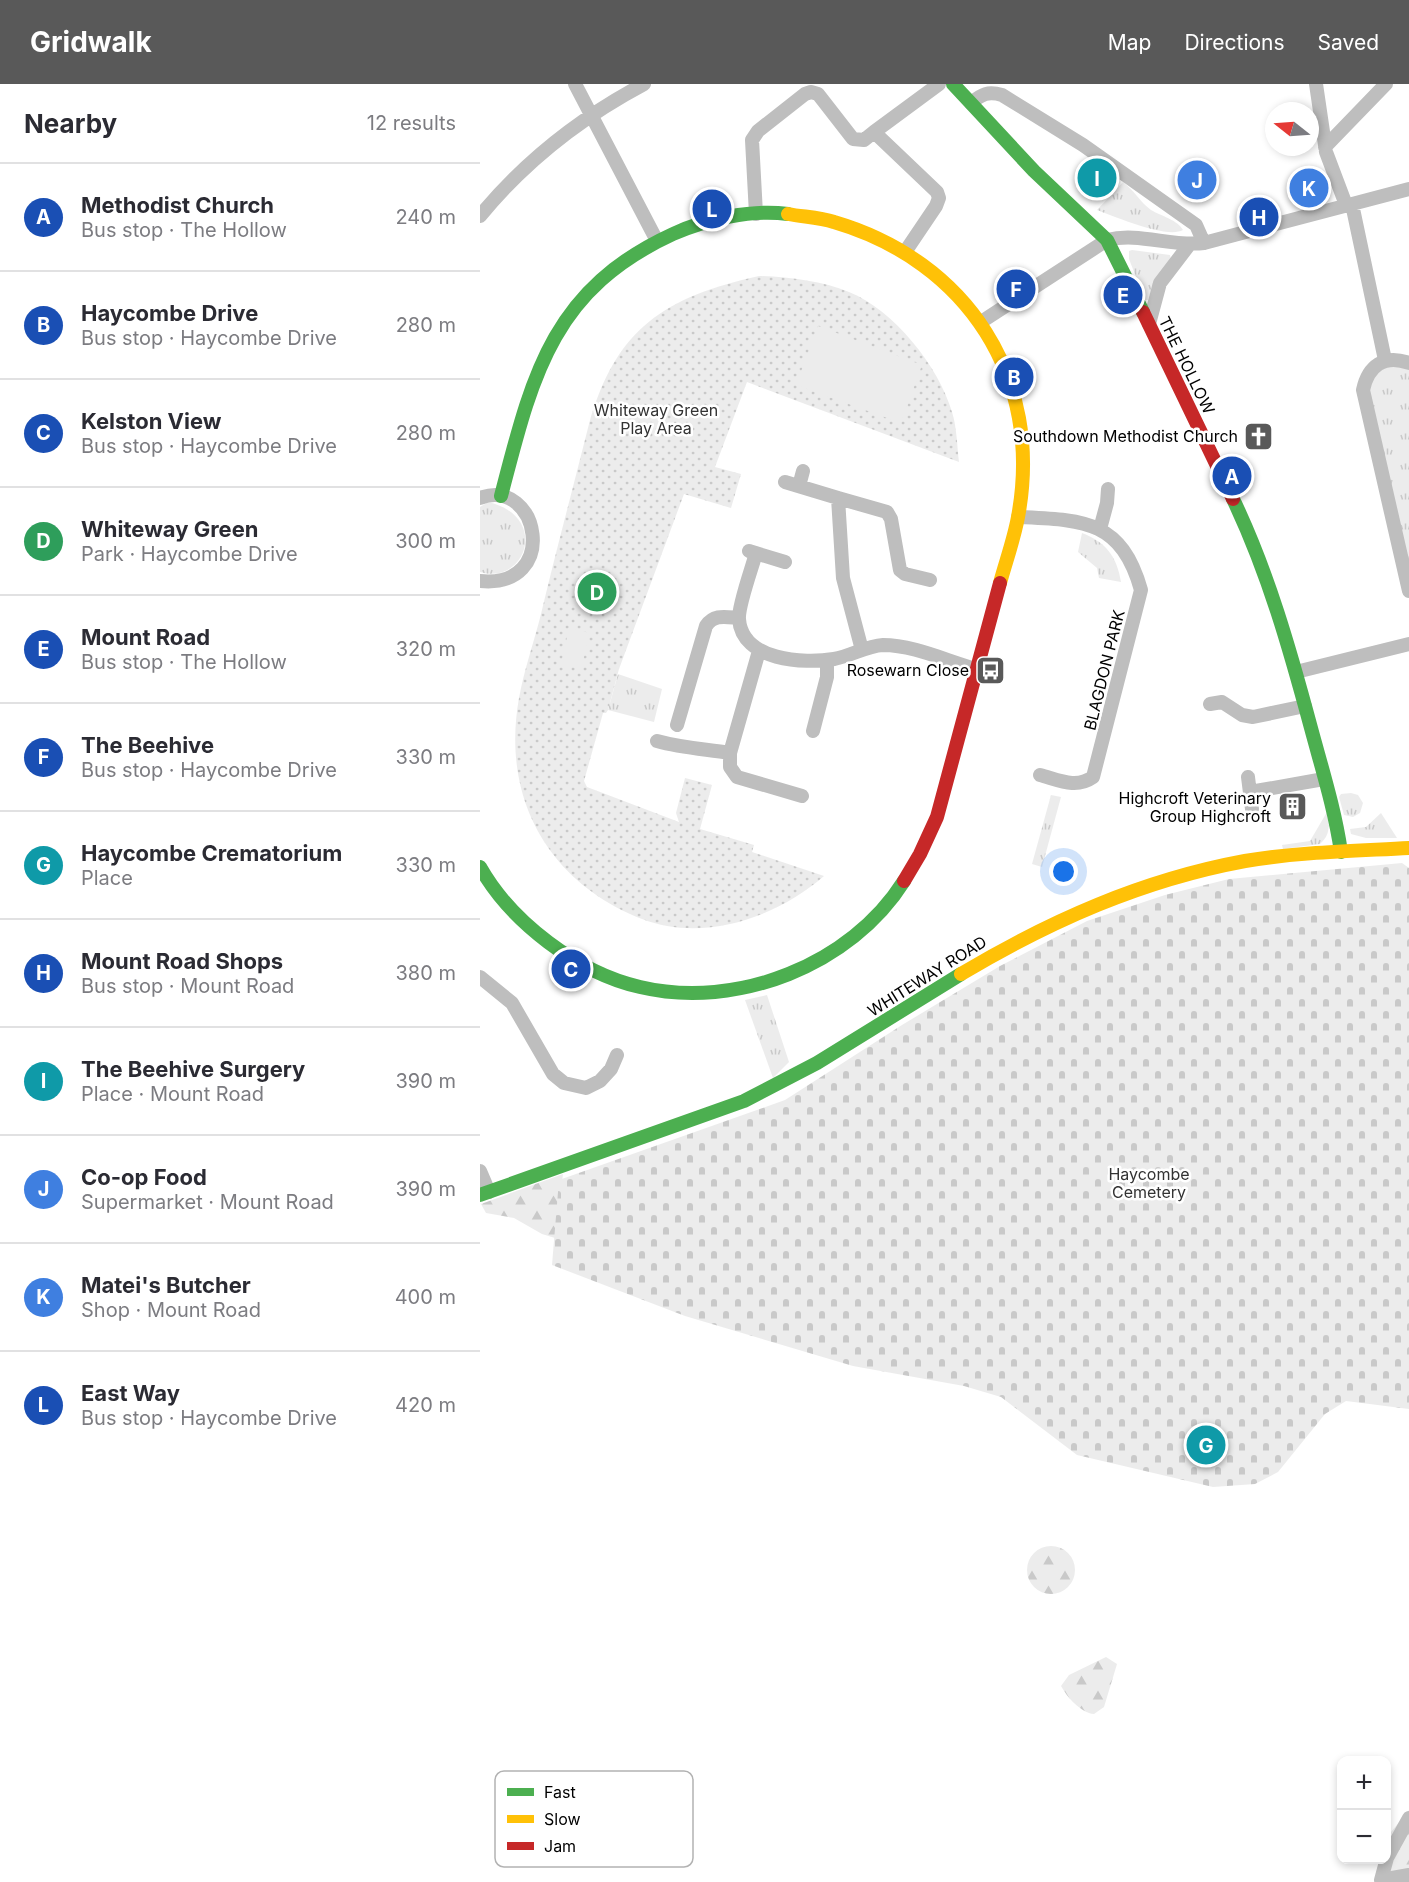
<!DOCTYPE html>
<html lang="en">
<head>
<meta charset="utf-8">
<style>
  :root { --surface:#fff; --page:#f2f2f3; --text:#2b2b33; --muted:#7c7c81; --line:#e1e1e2; --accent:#595959 }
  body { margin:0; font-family:Inter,sans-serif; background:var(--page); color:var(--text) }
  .controls { position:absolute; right:18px; bottom:18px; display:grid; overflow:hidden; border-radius:12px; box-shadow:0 3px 9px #0003 }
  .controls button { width:54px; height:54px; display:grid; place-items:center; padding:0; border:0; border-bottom:2px solid var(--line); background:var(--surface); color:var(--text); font:30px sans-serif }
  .compass { position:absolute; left:785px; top:18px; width:54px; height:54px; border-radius:50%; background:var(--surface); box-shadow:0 3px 9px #0003; rotate:287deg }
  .you { position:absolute; left:584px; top:788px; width:21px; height:21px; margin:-15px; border:4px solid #fff; border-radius:50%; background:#1a73e8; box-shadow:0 0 0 9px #1a73e833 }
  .badge { display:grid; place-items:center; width:39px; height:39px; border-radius:50%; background:var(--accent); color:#fff; font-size:20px; font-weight:700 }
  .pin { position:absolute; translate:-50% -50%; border:3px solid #fff; box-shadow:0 2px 6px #0006 }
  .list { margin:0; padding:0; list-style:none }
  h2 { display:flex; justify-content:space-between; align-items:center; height:78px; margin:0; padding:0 24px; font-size:26px }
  h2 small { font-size:20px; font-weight:400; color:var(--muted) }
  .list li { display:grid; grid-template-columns:39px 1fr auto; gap:18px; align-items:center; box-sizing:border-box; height:108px; padding:0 24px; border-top:2px solid var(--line) }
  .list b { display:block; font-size:22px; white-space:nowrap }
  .list p { margin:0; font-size:20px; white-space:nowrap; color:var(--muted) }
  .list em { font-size:20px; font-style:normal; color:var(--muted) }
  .map { position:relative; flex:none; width:929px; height:1798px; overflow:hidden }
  header { display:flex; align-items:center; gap:36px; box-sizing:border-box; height:84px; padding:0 30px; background:var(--accent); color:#fff }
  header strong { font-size:28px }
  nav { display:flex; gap:33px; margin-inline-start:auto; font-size:21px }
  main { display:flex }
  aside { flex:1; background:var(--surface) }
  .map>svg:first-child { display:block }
  .grass { fill:url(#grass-tufts) }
  .forest { fill:url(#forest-firs) }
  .cemetery { fill:url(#cemetery-stones) }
  .park { fill:url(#park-dots) }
  .pitch { fill:#ececec }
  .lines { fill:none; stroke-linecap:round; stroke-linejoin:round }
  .street { stroke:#bebebe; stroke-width:14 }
  .fast { stroke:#4caf50; stroke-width:14 }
  .slow { stroke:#ffc107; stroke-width:14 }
  .jam { stroke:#c62828; stroke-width:14 }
  .labels { text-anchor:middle; stroke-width:5; stroke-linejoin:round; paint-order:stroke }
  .street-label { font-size:16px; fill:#000; stroke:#fff }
  .park-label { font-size:16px; fill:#333; stroke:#fff }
  .poi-label { font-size:16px; fill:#000; stroke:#fff; text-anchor:end }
  .key { fill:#fff; stroke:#b2b2b2; stroke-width:1.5 }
  .key-label { font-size:16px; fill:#000 }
</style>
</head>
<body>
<header>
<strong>Gridwalk</strong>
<nav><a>Map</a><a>Directions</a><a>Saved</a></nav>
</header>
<main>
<aside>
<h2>Nearby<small>12 results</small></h2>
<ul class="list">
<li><span class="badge" style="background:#1a4fb4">A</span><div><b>Methodist Church</b><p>Bus stop · The Hollow</p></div><em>240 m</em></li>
<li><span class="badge" style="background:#1a4fb4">B</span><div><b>Haycombe Drive</b><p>Bus stop · Haycombe Drive</p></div><em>280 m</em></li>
<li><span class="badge" style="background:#1a4fb4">C</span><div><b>Kelston View</b><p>Bus stop · Haycombe Drive</p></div><em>280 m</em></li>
<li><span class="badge" style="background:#2e9e5b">D</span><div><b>Whiteway Green</b><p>Park · Haycombe Drive</p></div><em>300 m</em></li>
<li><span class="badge" style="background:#1a4fb4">E</span><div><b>Mount Road</b><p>Bus stop · The Hollow</p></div><em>320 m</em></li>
<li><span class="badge" style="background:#1a4fb4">F</span><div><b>The Beehive</b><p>Bus stop · Haycombe Drive</p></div><em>330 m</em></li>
<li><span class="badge" style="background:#0f9aa8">G</span><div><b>Haycombe Crematorium</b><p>Place</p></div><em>330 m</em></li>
<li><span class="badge" style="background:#1a4fb4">H</span><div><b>Mount Road Shops</b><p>Bus stop · Mount Road</p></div><em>380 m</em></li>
<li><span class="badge" style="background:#0f9aa8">I</span><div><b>The Beehive Surgery</b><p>Place · Mount Road</p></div><em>390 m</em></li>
<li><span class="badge" style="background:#3f7fe0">J</span><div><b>Co-op Food</b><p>Supermarket · Mount Road</p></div><em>390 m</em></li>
<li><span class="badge" style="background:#3f7fe0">K</span><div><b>Matei's Butcher</b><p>Shop · Mount Road</p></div><em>400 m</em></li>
<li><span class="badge" style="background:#1a4fb4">L</span><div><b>East Way</b><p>Bus stop · Haycombe Drive</p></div><em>420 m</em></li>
</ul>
</aside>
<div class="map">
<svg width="929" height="1798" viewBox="0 0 929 1798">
  <defs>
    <pattern id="grass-tufts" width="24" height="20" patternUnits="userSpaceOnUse" patternTransform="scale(1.5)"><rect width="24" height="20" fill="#ececec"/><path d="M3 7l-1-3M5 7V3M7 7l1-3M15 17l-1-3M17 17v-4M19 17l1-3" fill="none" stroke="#c9c9c9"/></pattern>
    <pattern id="forest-firs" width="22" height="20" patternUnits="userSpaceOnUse" patternTransform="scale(1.5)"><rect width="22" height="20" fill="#ececec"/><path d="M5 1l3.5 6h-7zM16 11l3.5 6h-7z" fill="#c9c9c9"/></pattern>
    <pattern id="cemetery-stones" width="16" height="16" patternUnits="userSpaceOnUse" patternTransform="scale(1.5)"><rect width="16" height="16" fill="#ececec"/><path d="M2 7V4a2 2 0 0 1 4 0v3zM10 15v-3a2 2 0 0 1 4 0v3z" fill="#c9c9c9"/></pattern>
    <pattern id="park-dots" width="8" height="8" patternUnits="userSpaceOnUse" patternTransform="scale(1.5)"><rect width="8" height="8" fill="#ececec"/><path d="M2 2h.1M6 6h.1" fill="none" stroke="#c9c9c9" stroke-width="1.8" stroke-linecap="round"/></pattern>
  </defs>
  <rect width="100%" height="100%" fill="#fff"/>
  <path class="grass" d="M643,98c11,8 17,20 28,28 10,6 27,10 32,20 -16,9 -67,-13 -86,-20z
    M652,166l38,5 1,4 -17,23 -6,18h-3l-16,-41v-8z
    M915,280l14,5v199l-41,-182 10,-16z
    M8,418c62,14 38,84 -8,70v-65z
    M602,449c24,9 35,24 39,49l-22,-4 -2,-10 -19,-16z
    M138,590l44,15 -8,33 -46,-12z
    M871,709l7,2 5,8 -3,10 -7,4 -9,-2 -5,-18 2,-3z
    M571,711l10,2 -19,70 -10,-3z
    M847,728c2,14 4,22 -7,32l-37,5 -1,-4 28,-4z
    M901,729l16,25h-31l-15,-4 -1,-5 16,-2z
    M287,911l22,67 -16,16 -28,-78z"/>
  <path class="forest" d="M83,1090l-8,64 -13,-4 -28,-16 -28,-5 -5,-9z
    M547 1486a24 24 0 1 1 48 0a24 24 0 1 1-48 0Z
    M626,1573l11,7 -13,43 -10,7c-13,-1 -27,-17 -33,-28l8,-11z
    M929,1726v72h-26l4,-45z"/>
  <path class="cemetery" d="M922,779l7,5v541l-63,-8 -21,13 -47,58 -23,12 -42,3 -136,-32 -76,-58 -37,-11 -111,-20 -168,-50 -133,-51 7,-85 226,-80 117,-75 98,-59 87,-45 78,-26 64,-16z"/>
  <path class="park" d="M279,192c30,1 63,5 90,16 45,18 90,75 103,120 5,16 5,34 7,50l-212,-80 -32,85 26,7 -10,34 -47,-14 -65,175 -11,41 -2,3h-3l-19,68 3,6 92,35 -3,-9 9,-35 27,7 -12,44 54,16 -2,7 72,24c-47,41 -120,67 -182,43 -94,-37 -141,-121 -123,-221 5,-28 15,-56 22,-84 15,-63 32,-126 48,-190 27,-96 76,-127 170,-148z"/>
  <path class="pitch" d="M338,242l104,39 -21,58 -105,-38z
    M89,544l21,5 -9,36 -20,-5z"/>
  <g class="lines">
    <path class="street" d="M95,0l81,155
      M836,0l10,68 20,53
      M491,19c11,-9 17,-12 31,-8l81,50 113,80 8,18
      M394,48l65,-48
      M845,63l61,-63
      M872,120l33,156
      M276,130l-4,-74 6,-9 47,-37 6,-2 7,2 35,45 11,1 10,-8 63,60 2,6 -3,8 -31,46
      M0,132c46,-56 100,-98 164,-132
      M501,238l126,-82c32,-8 64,7 97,3l205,-54
      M669,240l11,-41 29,-38
      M929,279c-25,-9 -41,3 -46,27l46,201
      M305,398l53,16 5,80 19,72
      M319,402l4,-15
      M0,414c59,-22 81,91 0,83
      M358,414l49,14 4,7 9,51 5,4 25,6
      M538,433c64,3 103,2 123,73l-48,187c-17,12 -34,3 -53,-2
      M620,445l7,-26 1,-14
      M269,467l36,11
      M276,469c-4,15 -18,53 -17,66 3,42 65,45 95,40 17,-3 32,-13 49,-14 30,0 64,16 93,24
      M279,567l-29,102v14l7,10 65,19
      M816,588l113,-28
      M730,620l12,-2 20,13 11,2 52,-11
      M197,641l29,-99c8,-12 19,-9 33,-8
      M333,647l14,-54v-17
      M177,657c25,7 48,8 73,12
      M768,693l4,32
      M770,708l74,-13
      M0,893l32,26 41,71 11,9 22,5 14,-7 11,-12 6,-14
      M0,1087l9,21
      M929,1734l-22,40 -6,22 28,-5"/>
    <path class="fast" d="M473,0l81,87 73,69 36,72
      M21,412c31,-119 50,-206 172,-262 33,-15 79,-25 115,-20
      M753,415c35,73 57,151 78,229 11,41 24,82 30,124
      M0,783c31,55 98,106 160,120 97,23 211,-22 264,-106
      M0,1111l264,-94 73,-38 144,-89"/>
    <path class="slow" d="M308,130c15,3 31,3 46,8 133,39 210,156 184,295 -4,22 -12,44 -18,66
      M481,890c89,-53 181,-94 284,-113 54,-9 109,-10 164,-13"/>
    <path class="jam" d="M663,228l90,187
      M424,797l16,-27 17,-37 63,-234"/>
  </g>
  <defs>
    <symbol id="church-square" viewBox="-11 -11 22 22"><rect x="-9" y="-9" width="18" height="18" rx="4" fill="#595959" stroke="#fff"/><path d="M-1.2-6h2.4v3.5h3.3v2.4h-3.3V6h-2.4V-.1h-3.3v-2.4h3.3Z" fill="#fff"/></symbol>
    <symbol id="bus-square" viewBox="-11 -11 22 22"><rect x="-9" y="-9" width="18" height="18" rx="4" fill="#595959" stroke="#fff"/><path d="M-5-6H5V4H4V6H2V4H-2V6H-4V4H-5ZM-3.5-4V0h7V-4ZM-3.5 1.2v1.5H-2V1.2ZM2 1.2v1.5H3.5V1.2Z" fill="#fff"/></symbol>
    <symbol id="building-square" viewBox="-11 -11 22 22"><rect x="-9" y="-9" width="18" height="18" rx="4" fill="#595959" stroke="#fff"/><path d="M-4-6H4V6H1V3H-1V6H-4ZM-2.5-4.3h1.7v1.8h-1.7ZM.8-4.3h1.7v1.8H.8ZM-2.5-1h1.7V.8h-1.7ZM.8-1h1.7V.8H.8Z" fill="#fff"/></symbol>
  </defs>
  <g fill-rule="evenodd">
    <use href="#church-square" x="762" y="336" width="33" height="33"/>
    <use href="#bus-square" x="494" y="570" width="33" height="33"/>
    <use href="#building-square" x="796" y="706" width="33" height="33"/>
  </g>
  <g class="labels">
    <g class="street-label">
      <text transform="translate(707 281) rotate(64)" y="6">THE HOLLOW</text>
      <text transform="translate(624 586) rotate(-76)" y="6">BLAGDON PARK</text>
      <text transform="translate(447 892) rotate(-32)" y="6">WHITEWAY ROAD</text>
    </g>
    <g class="park-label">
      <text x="176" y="332">Whiteway Green<tspan x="176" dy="18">Play Area</tspan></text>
      <text x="669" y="1096">Haycombe<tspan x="669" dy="18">Cemetery</tspan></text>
    </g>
    <g class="poi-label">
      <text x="758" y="358">Southdown Methodist Church</text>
      <text x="489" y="592">Rosewarn Close</text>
      <text x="791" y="720">Highcroft Veterinary<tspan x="791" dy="18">Group Highcroft</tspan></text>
    </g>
  </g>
  <rect x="15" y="1687" width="198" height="96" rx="9" class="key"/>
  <rect x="27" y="1704" width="27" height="8" fill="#4caf50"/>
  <rect x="27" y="1731" width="27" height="8" fill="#ffc107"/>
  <rect x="27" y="1758" width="27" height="8" fill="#c62828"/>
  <g class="key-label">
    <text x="64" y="1714">Fast</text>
    <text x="64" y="1741">Slow</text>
    <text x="64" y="1768">Jam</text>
  </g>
</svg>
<div class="controls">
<button>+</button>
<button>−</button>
</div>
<svg class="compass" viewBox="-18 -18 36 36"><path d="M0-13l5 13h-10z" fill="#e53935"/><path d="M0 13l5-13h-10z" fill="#7c7c81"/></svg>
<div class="you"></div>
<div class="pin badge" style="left:752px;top:392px;background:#1a4fb4">A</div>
<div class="pin badge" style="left:534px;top:293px;background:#1a4fb4">B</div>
<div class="pin badge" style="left:91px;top:885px;background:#1a4fb4">C</div>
<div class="pin badge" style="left:117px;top:508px;background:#2e9e5b">D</div>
<div class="pin badge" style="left:643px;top:211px;background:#1a4fb4">E</div>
<div class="pin badge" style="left:536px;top:205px;background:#1a4fb4">F</div>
<div class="pin badge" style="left:726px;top:1361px;background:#0f9aa8">G</div>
<div class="pin badge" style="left:779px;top:133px;background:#1a4fb4">H</div>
<div class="pin badge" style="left:617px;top:94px;background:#0f9aa8">I</div>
<div class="pin badge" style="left:717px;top:96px;background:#3f7fe0">J</div>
<div class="pin badge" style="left:829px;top:104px;background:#3f7fe0">K</div>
<div class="pin badge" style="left:232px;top:125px;background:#1a4fb4">L</div>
</div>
</main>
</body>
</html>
